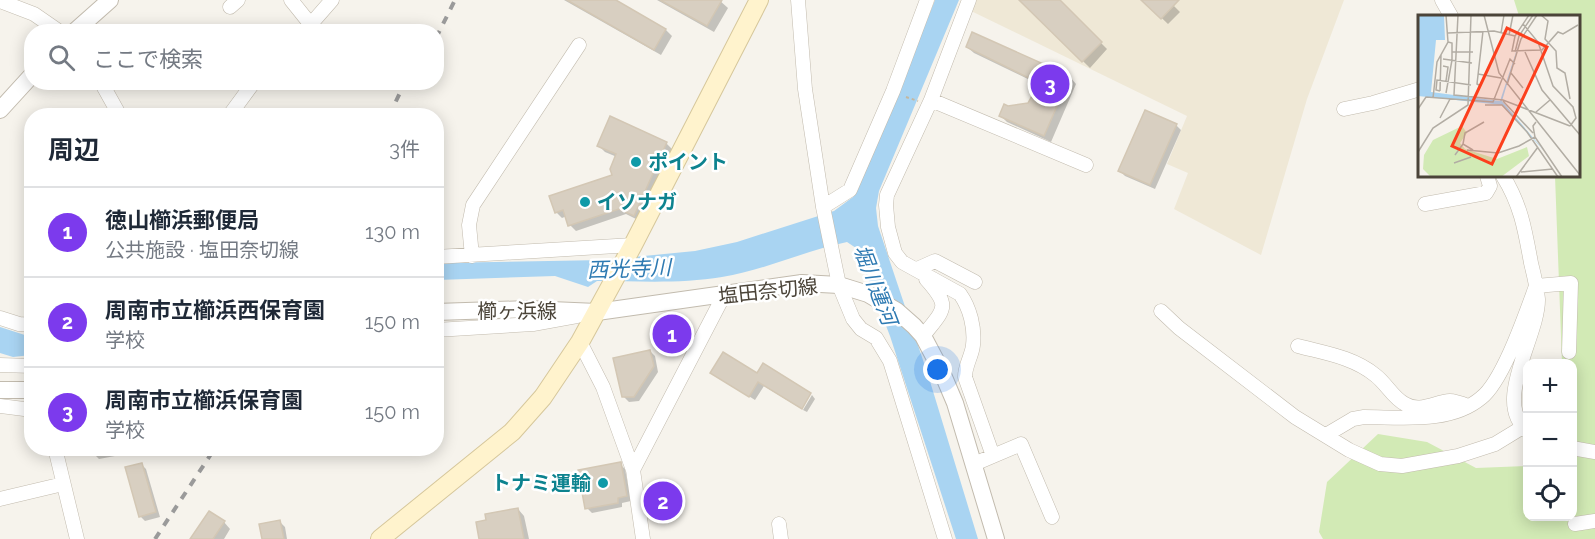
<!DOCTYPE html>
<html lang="ja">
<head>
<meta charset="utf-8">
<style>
  :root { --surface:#fff; --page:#f6f6f7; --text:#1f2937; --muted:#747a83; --line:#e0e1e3; --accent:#7c3aed }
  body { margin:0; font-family:Raleway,"Noto Sans JP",sans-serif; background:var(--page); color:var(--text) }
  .controls { position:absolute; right:18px; bottom:18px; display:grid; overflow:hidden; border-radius:12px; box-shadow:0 3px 15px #0003 }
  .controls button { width:54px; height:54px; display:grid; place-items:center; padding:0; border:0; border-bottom:2px solid var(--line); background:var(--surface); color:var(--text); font:30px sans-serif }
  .you { position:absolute; left:938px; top:370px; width:21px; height:21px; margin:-15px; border:4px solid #fff; border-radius:50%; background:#1a73e8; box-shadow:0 0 0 9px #1a73e833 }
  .badge { display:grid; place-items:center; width:39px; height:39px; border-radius:50%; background:var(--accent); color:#fff; font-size:20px; font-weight:700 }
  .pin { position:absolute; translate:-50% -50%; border:3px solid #fff; box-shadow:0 2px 6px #0006 }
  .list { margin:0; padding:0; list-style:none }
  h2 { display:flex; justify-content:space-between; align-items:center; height:78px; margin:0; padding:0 24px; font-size:26px }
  h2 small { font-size:20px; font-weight:400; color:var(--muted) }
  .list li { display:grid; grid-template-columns:39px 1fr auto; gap:18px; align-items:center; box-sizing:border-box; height:90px; padding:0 24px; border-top:2px solid var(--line) }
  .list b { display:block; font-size:22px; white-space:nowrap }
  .list p { margin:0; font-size:20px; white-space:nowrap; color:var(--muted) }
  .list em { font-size:20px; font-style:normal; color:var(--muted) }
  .icon { flex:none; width:33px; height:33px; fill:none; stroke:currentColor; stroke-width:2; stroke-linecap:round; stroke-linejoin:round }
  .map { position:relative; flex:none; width:1595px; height:539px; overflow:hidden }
  .search { position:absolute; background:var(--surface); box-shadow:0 3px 15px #0003; left:24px; top:24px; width:420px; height:66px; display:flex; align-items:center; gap:15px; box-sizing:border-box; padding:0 21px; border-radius:24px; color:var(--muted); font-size:22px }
  .panel { position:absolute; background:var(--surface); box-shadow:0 3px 15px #0003; left:24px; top:108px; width:420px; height:348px; border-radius:24px }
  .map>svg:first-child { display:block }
  .education { fill:#efe8d6 }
  .green { fill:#d2eab5 }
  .water { fill:#a9d4f2 }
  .shadow { fill:#0003 }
  .building { fill:#d8cfc1; stroke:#d3c7b4; stroke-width:1.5 }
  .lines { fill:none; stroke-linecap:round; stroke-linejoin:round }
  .minor-casing { stroke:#c2bbae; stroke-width:15 }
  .tertiary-casing { stroke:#c2bbae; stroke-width:18 }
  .secondary-casing { stroke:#d6c79b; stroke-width:20 }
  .path { stroke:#c4b79f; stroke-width:2; stroke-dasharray:3 3; stroke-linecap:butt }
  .minor { stroke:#fff; stroke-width:14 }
  .tertiary { stroke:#fff; stroke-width:16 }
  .secondary { stroke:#fff3cd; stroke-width:18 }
  .rail { stroke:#9a9a9a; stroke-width:4; stroke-dasharray:8 8; stroke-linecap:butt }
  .culture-dot { fill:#0f9aa8; stroke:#fff; stroke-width:2 }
  .labels { text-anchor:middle; stroke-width:5; stroke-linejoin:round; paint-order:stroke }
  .culture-label { font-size:20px; font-weight:bold; fill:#0d838f; stroke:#fff; text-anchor:start }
  .street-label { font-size:20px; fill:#4b4439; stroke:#fff }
  .water-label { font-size:21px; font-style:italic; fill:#2e7ab2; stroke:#fff }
  .inset-road { fill:none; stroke:#b2ada4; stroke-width:1.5 }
  .view { fill:#fc3f1d; fill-opacity:0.15; stroke:#fc3f1d; stroke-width:3 }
  .inset-edge { fill:none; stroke:#4b4439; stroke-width:3 }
</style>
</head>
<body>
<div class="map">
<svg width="1595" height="539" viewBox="0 0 1595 539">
  <rect width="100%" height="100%" fill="#f6f3ec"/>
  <path class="education" d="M974,0h370l-37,99 -46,156 -87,-46 14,-36 -21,-9 20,-48 -218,-106z"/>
  <path class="green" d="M1514,0h81v539h-272l-4,-7 8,-50 51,-48 49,8 49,26 51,-2 1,50h44v-152l-10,-1 -7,-187h23v-160h-59z"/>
  <path class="water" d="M935,0h24l-80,191 -3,17 2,18 51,152 49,161h-22l-66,-203 -34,-88 -9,-6c-43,9 -82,28 -125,35 -41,7 -84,4 -125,4l-9,6 -33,-11 -118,4 -1,-17 167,-3 92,-9 42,-9 97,-31 19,-14 30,-67z
    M0,327l31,10v18l-18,2 -13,-4z"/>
  <path class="shadow" d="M564,0h49l53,30 6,6 -11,19z
    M657,0h62l9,8 -14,24z
    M1021,0h37l49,49 -17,19z
    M1143,0h25l12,12 -12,12z
    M967,47l103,30 6,7 -25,58 -44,-20 -6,-6 7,-9 21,-3 8,-13 -5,-10 -58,-28z
    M1176,125l5,5 -26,59 -30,-13 -5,-5z
    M666,143l6,6 -32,72 -14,-7 -50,17 -6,-6 -3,-9 -5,2 -6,-6 58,-36 3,-19 -12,-5 -6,-6z
    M683,318l5,5 3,28 -24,2 -5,-5z
    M650,351l5,5 3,16 -19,29 -10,1 -5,-5z
    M712,373l45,2 52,18 -9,15 -36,-22 -9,14z
    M812,395l3,4 -8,13 -4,-2z
    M95,448h19l1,8 -16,3 -3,-3z
    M141,464l5,5 14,48 -15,4 -5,-5z
    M620,464l5,5 6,32 -9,2v4l-30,6 -5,-5z
    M518,509l6,7 5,23h-48z
    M224,522l6,7 -6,10h-32z
    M280,522l5,5 2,12h-24z"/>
  <path class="building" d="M567,0h49l50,29 -12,21z
    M660,0h62l-15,26z
    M1019,0h41l42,42 -20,20z
    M1141,0h38l-18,19z
    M972,32l98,44 -26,60 -45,-20 5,-12 4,2 20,-3 7,-12 -6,-13 -63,-31z
    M1145,110l32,14 -27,61 -32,-14z
    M610,116l57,26 -33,74 -15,-7 -51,17 -5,-16 -8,3 -6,-17 63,-21 -2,-6 6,-15 -19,-8z
    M684,317l3,30 -27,2 -2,-30z
    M650,350l4,16 -20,31h-12l-9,-39z
    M723,352l34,21 6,-10 48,30 -9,16 -44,-27 -9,15 -39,-24z
    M621,462l6,34 -9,2v5l-33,6 -7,-39z
    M142,463l14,49 -17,5 -14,-50z
    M518,508l6,31h-45l-3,-17 10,-2 -1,-6z
    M209,511l16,10 -12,18h-23z
    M280,520l4,19h-22l-3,-15z"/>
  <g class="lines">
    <defs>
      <path id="minor" d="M291,0l20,25
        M798,0l7,89 18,118 16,78 14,34 8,10 15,9 14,23 55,178
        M969,0l-38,100 -44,95 -1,10 2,22 7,26 7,9 58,32c10,14 15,34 13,51 -1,11 -8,20 -8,32l28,79
        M1442,0l9,16
        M0,1l34,13 26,18
        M230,7l8,-7
        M304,32l28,-32
        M101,82l19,34
        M931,100l155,65
        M1344,109l29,-6 47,-14
        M229,116l25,-34
        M1503,176c18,29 22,54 28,87 3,12 6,24 7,36 1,37 -47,104 -10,132
        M1425,204l61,-11 4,-7 -3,-10
        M823,207l27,-17 43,-99 34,-91
        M472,256l-3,-31 4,-20 106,-160
        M436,257l197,-12
        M917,269l18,-8 40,21
        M1536,286l35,-3 -2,69
        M1161,311l18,17 116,89 54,33 31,14 22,2 56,-10 37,-12 28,-17
        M0,318l19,6 13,1
        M436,330l97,-6 44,-8
        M923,336c22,-28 28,-29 3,-57
        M580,342l23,45 30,83 10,69
        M1298,346c26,7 55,11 77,29 11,8 18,23 30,29 15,9 30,-2 45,-3 5,0 13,3 18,5
        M0,365l32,1
        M0,406l32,4
        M1326,435l27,-16 11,-2c37,0 86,7 117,-19 22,-17 45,-85 55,-112
        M55,448l22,91
        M1572,448l23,4
        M974,464l47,-20 31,73
        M633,470l91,-175
        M0,499l63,-15
        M779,524l2,15
        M1575,524l20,-3"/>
      <path id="tertiary" d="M74,32l36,-32
        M0,110l32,-35
        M436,312l92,-3 69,3 205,-29 37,2 29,9 29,17 17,15 9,10 18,34 14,33 41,136
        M0,390h32"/>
      <path id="secondary" d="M380,539l132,-107 31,-35 37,-55 53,-97 126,-245"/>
    </defs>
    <use href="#minor" class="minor-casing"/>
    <use href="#tertiary" class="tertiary-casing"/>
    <use href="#secondary" class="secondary-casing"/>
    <path class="path" d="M906,97l12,4"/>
    <use href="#minor" class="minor"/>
    <use href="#tertiary" class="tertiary"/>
    <use href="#secondary" class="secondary"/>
    <path class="rail" d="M436,38l19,-38
      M389,116l16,-34
      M155,539l60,-91"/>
  </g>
  <g class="culture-dot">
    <circle cx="636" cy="162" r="6"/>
    <circle cx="585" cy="202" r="6"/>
    <circle cx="603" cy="483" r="6"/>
  </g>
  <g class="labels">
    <g class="culture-label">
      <text x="648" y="169">ポイント</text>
      <text x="597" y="209">イソナガ</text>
      <text x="591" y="490" text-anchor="end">トナミ運輸</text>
    </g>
    <g class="street-label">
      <text transform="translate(768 291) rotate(-6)" y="7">塩田奈切線</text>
      <text x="517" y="318">櫛ヶ浜線</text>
    </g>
    <g class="water-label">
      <text transform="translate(629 269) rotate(-2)" y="7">西光寺川</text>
      <text transform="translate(875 285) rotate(69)" y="7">堀川運河</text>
    </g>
  </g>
  <g transform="translate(1418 15)">
    <rect width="162" height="162" fill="#f6f3ec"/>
    <path d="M44,111l5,7 -7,10 5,6 32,10 30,-12 2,9 -28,21h-70l-8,-8 1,-14 9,-15z" fill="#d2eab5"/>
    <path d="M0,0h26l1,25h-9l-5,52 69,9 21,-64 -19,64 44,52 -44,-48 -84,-9z" fill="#a9d4f2"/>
    <path class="inset-road" d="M40,0l-4,80 49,5 67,26M66,0l15,58 81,102M111,0l-14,21 -3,15 30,-1 16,-18 5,2 15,-9M123,0l7,6 -3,18 11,12 1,17 8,5 5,26M105,9l15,18 15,44 20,21 3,11 -6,8M30,18l46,-2 21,5M83,18l3,-18M91,20l4,-20M34,37h21M97,37l4,-16 14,-21M107,37l17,38 38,45M25,44l29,4M25,51l5,1 -2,14M93,58l12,15M60,59l23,4M89,70l14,-46 16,-24M63,71l-4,-2 6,-53M22,76l-4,-1 1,-10 34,5M22,76l1,-36M28,78l6,-33v-17l-4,-1M15,83l4,-36 11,-20 -2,-27M85,86l30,32M67,90h17l25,27 31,45M0,94l8,-12 67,5 17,-43 5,5M118,97l14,-12M22,103l10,-19M117,122l27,40M45,129l2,-11 19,-11M49,135l31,3 21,-7 16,-9 -2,-11 3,-4M0,137l15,-24 35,-23 3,-90M37,140l8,-11 10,6M36,148l17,-6M103,157l32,-3M98,162l22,-30"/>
    <path class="view" d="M89,13l40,19 -55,117 -40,-18z"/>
    <rect width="162" height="162" class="inset-edge"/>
  </g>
</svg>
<div class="controls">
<button>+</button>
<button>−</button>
<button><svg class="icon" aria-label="locate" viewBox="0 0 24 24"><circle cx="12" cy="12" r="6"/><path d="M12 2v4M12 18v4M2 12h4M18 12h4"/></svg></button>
</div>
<div class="you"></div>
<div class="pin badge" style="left:672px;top:334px">1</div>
<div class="pin badge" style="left:663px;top:501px">2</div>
<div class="pin badge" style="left:1050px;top:84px">3</div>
<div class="search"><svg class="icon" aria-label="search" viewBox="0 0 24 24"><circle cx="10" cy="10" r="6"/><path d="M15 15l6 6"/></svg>ここで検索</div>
<section class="panel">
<h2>周辺<small>3件</small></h2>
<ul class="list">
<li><span class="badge">1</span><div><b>徳山櫛浜郵便局</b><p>公共施設 · 塩田奈切線</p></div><em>130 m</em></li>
<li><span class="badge">2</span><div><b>周南市立櫛浜西保育園</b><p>学校</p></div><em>150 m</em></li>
<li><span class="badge">3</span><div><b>周南市立櫛浜保育園</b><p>学校</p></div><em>150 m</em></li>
</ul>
</section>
</div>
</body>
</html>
